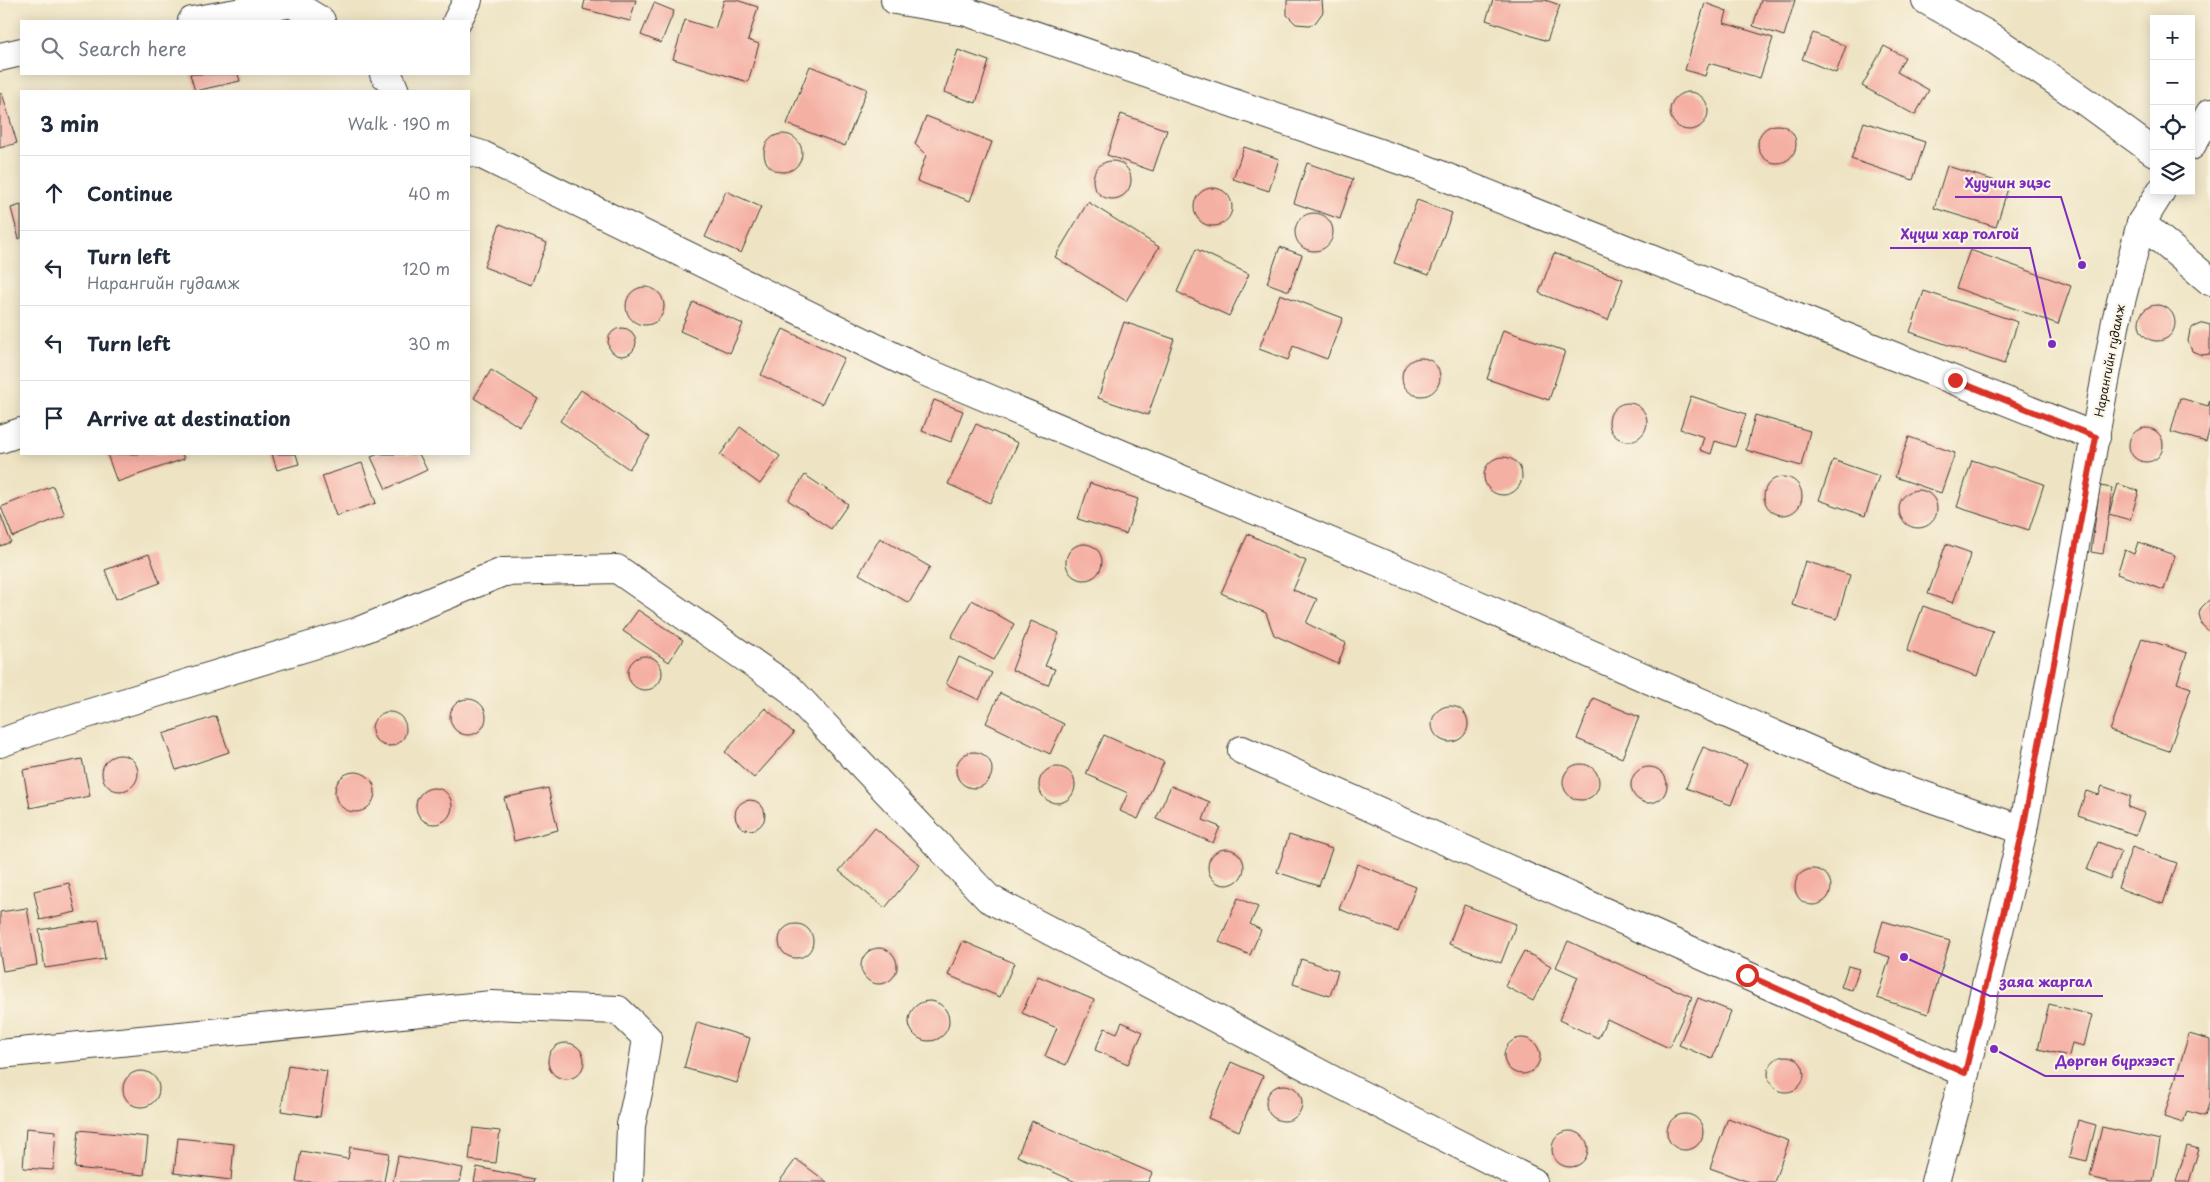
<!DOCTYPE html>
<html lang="en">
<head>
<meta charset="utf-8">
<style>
  :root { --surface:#fff; --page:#f2f2f3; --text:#1f2937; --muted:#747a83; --line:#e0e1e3 }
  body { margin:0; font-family:"Playpen Sans",sans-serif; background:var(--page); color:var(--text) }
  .controls { position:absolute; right:15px; top:15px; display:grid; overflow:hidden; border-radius:0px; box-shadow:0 2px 12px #0003 }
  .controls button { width:45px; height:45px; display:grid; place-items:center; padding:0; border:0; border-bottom:1px solid var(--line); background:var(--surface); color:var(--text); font:25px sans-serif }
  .stop { position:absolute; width:15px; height:15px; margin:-11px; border:4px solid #d93025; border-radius:50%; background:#fff }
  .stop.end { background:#d93025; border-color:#fff; box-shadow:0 1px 5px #0008 }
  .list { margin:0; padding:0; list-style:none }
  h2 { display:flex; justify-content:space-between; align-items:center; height:65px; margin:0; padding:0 20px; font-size:21px }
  h2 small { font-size:16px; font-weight:400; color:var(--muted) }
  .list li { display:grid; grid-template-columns:32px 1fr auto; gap:15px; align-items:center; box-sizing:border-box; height:75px; padding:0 20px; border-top:1px solid var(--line) }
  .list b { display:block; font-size:19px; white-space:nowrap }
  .list p { margin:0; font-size:16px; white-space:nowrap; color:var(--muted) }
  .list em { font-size:16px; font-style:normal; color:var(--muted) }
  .icon { flex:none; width:28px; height:28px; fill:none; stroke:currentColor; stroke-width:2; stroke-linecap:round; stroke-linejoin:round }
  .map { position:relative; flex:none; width:2210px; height:1182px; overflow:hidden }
  .search { position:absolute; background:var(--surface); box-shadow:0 2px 12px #0003; left:20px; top:20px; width:450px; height:55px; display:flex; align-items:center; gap:12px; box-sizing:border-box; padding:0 18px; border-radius:0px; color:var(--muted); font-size:19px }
  .panel { position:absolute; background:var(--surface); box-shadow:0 2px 12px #0003; left:20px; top:90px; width:450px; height:365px; border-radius:0px }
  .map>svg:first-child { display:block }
  .building { fill:#f5b0a4 }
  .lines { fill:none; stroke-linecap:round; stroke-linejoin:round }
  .street-casing { stroke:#3c3a35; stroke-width:30 }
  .secondary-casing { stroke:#3c3a35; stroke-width:30 }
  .street { stroke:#fff; stroke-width:28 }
  .secondary { stroke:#fff; stroke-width:28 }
  .route { stroke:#d93025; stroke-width:6 }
  .labels { text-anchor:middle; stroke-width:4.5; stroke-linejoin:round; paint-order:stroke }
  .street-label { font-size:12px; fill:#1c1c1c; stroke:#fcf5e5 }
  .leader { fill:none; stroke:#7b2cbf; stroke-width:2 }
  .callout-dot { fill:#7b2cbf; stroke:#fcf5e5; stroke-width:2 }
  .callout-label { font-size:14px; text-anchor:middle; font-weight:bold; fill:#7b2cbf; stroke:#fcf5e5; stroke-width:4.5; stroke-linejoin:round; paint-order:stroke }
</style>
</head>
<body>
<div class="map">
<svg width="2210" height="1182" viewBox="0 0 2210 1182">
  <rect width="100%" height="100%" fill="#fcf5e5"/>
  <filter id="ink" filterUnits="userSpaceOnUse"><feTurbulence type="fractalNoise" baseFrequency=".02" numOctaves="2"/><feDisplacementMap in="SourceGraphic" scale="10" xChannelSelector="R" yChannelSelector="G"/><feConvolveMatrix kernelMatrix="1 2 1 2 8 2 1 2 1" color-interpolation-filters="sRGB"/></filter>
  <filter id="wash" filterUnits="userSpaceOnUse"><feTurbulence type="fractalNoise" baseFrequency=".0096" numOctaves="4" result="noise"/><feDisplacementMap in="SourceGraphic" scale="20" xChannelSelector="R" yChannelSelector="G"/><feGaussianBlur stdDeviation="1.12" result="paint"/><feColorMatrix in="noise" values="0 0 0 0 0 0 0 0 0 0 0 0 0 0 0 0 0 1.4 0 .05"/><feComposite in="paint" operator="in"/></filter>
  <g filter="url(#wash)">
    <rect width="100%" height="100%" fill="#eee4c4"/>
    <g id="blocks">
      <path class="building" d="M585,0h51l-6,21 -47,-12z
        M724,0h12l22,7 -10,33 11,4 -11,38 -75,-23 12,-39 30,9z
        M1287,0h35l1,12 -8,11 -6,2 -13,-1 -9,-9z
        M1493,0h52l15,5 -13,36 -61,-21z
        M1761,0h34l-11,36 -31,-10z
        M654,3l20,8 -13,32 -20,-8z
        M1705,3l22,8 -3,12 49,15 -13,40 -51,-15 -4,13 -20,-6z
        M1813,33l33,13 -10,27 -34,-14z
        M1884,46l21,11 -8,15 32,18 -14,25 -53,-29z
        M958,50l31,11 -13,42 -32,-11z
        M810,66l57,23 -22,57 -58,-22z
        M190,74h48l2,7 -45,10z
        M1670 111a19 19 0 1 1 38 0a19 19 0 1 1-38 0Z
        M2,93l15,50 -17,5v-54z
        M1121,114l46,16 -14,41 -46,-16z
        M926,116l66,26 -22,59 -53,-20 9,-26 -11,-11z
        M1864,122l61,20 -12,38 -62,-21z
        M1758 144a19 19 0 1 1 38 0a19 19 0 1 1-38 0Z
        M764 153a19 19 0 1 1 38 0a19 19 0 1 1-38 0Z
        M1244,147l35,12 -10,32 -36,-12z
        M1093 180a19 19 0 1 1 38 0a19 19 0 1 1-38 0Z
        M1307,163l46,16 -13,40 -46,-16z
        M1947,166l62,19 -13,42 -62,-19z
        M1194 207a19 19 0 1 1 38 0a19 19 0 1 1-38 0Z
        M726,191l35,16 -20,46 -36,-16z
        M1417,200l35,13 -23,62 -35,-12z
        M1088,202l71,45 -33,54 -71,-44z
        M21,205v33l-2,1 -8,-31z
        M1295 232a19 19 0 1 1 38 0a19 19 0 1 1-38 0Z
        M500,224l47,19 -16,42 -47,-18z
        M1280,247l22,8 -13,36 -22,-8z
        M1196,249l53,25 -20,42 -52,-24z
        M1970,250l101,36 -13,38 -102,-36z
        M1554,253l69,26 -15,41 -69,-27z
        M626 306a19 19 0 1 1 38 0a19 19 0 1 1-38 0Z
        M1924,291l94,31 -14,42 -94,-32z
        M1280,294l63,24 -16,41 -34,-13 -5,14 -29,-11z
        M693,302l50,22 -13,29 -50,-22z
        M2139 323a18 18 0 1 1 36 0a18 18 0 1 1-36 0Z
        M1124,322l50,17 -26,76 -50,-17z
        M2203,323l7,2v29l-8,1 -10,-4 -4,-10 2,-10 3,-4z
        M608 342a14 14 0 1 1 28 0a14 14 0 1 1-28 0Z
        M783,329l61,29 -22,46 -61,-29z
        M1503,330l62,21 -16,49 -62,-21z
        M1402 377a19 19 0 1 1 38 0a19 19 0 1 1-38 0Z
        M491,370l47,29 -18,28 -46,-29z
        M581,390l69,47 -21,32 -69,-48z
        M1691,396l55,18 -11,33 -20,-6 -4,13 -11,-4 4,-13 -24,-8z
        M2180,398l28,8 2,-6v27l-4,15 -35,-10z
        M934,400l29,11 -12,31 -29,-11z
        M1609 422a19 19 0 1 1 38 0a19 19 0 1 1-38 0Z
        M1755,415l55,16 -9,35 -55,-16z
        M976,424l42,19 -28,60 -42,-19z
        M740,427l40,29 -20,28 -40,-29z
        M2129 445a17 17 0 1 1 34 0a17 17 0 1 1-34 0Z
        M1909,437l46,16 -14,40 -46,-16z
        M107,454h75l2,5 -67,23z
        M272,454h24l3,10 -22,6z
        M379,454h40l8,16 -41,19 -15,-32z
        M1484 476a19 19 0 1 1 38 0a19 19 0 1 1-38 0Z
        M1833,460l46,16 -14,40 -46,-16z
        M1972,460l72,24 -15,46 -72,-23z
        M362,463l14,40 -40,13 -14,-40z
        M805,475l43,29 -17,25 -43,-29z
        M1764 496a19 19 0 1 1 38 0a19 19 0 1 1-38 0Z
        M1090,483l48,16 -12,35 -48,-15z
        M2118,484l21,7 -9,29 -21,-6 -6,40 -12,-2 9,-66 12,2 -3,25z
        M53,486l12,29 -52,22 -12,-30z
        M1899 509a19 19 0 1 1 38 0a19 19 0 1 1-38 0Z
        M0,513l11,29 -11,4z
        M1248,534l58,27 -13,29 24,9 -11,24 40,20 -8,21 -64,-29 -8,-22 -45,-20z
        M880,538l50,29 -21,36 -50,-29z
        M2138,542l37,13 -11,35 -47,-16 8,-24 9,4z
        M1946,544l25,9 -18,50 -25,-9z
        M1066 562a18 18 0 1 1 36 0a18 18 0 1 1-36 0Z
        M149,554l11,29 -44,16 -11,-29z
        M1805,561l45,14 -13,44 -45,-14z
        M2210,599v33l-8,-7 -3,-11 2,-6z
        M972,600l42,24 -20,36 -43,-23z
        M1923,606l70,25 -16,45 -70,-25z
        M638,610l45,30 -14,22 -46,-31z
        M1031,621l28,12 -14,33 10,3 -7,16 -36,-15z
        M2142,638l45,15 -10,30 14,5 -22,63 -59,-20z
        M628 673a17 17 0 1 1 34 0a17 17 0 1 1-34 0Z
        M959,657l33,16 -13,27 -33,-16z
        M1000,693l64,31 -14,30 -64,-31z
        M1593,698l46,19 -17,41 -45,-19z
        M450 717a18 18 0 1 1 36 0a18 18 0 1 1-36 0Z
        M1432 724a18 18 0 1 1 36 0a18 18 0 1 1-36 0Z
        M765,708l29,25 -40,45 -29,-26z
        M372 729a17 17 0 1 1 34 0a17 17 0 1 1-34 0Z
        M216,716l13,36 -53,18 -13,-36z
        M1104,735l60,27 -26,57 -18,-8 8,-18 -42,-19z
        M1703,747l44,17 -16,41 -45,-17z
        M956 770a18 18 0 1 1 36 0a18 18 0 1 1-36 0Z
        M102 773a18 18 0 1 1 36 0a18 18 0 1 1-36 0Z
        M82,759l8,37 -60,12 -7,-38z
        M1563 782a18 18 0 1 1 36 0a18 18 0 1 1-36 0Z
        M1039 785a18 18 0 1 1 36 0a18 18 0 1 1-36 0Z
        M1631 785a18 18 0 1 1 36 0a18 18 0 1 1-36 0Z
        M335 792a20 20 0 1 1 40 0a20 20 0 1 1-40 0Z
        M1171,786l39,16 -7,18 17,7 -7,16 -57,-24z
        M2102,786l29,10 -3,11 16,6 -8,22 -58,-20 8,-24 13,4z
        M548,788l10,42 -44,11 -10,-43z
        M416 806a18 18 0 1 1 36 0a18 18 0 1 1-36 0Z
        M735 815a15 15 0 1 1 30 0a15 15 0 1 1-30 0Z
        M875,828l45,37 -35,43 -46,-37z
        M1289,835l43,14 -13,37 -42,-14z
        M2098,842l23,9 -11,28 -23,-9z
        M2132,847l45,16 -14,41 -45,-16z
        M1208 867a18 18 0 1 1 36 0a18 18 0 1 1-36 0Z
        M1357,864l59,23 -18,45 -59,-23z
        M1795 887a18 18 0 1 1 36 0a18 18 0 1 1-36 0Z
        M69,883l7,29 -36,8 -6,-29z
        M1238,898l20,9 -8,17 11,6 -11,25 -31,-13z
        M1464,905l52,19 -15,39 -52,-19z
        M27,908l10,57 -34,6 -3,-17v-42z
        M99,920l6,39 -60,9 -6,-38z
        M1883,921l67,20 -22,73 -51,-16 13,-41 -16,-5z
        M779 941a17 17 0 1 1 34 0a17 17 0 1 1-34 0Z
        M963,941l51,22 -14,34 -52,-22z
        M1568,941l124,56 -23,51 -62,-29 -9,19 -39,-18 19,-43 -22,-10z
        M861 966a18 18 0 1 1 36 0a18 18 0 1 1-36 0Z
        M1524,951l27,15 -18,35 -28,-15z
        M1301,959l37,12 -8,25 -37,-12z
        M1848,966l11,3 -7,21 -11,-3z
        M1038,976l56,24 -28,65 -21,-9 12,-28 -35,-15z
        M1698,998l33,13 -19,48 -33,-14z
        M909 1021a20 20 0 1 1 40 0a20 20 0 1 1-40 0Z
        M2049,1004l43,11 -8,31 -12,-3 -3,13 -31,-7z
        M697,1022l53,16 -13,45 -53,-15z
        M1122,1022l21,10 -15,32 -33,-14 10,-22 12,5z
        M2189,1034l21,6v61l-5,15 -18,-5 -4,12 -19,-6z
        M1504 1056a18 18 0 1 1 36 0a18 18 0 1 1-36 0Z
        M548 1061a18 18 0 1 1 36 0a18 18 0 1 1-36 0Z
        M1768 1074a18 18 0 1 1 36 0a18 18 0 1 1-36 0Z
        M1231,1062l32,14 -24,55 -31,-13z
        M288,1065l39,6 -7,46 -39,-6z
        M123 1089a18 18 0 1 1 36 0a18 18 0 1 1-36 0Z
        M1266 1103a18 18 0 1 1 36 0a18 18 0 1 1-36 0Z
        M1667 1132a18 18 0 1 1 36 0a18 18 0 1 1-36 0Z
        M1728,1118l61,23 -15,41h-25l-39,-14z
        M2078,1120l18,5 -9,36 -18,-4z
        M1032,1121l120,52 -4,9h-72l-59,-26z
        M2102,1127l58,13 -7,42h-42l-21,-5z
        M26,1128l30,3 -3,39 -30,-2z
        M473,1128l27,3 -4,32 -27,-3z
        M79,1130l69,7 -4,38 -69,-7z
        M1552 1149a18 18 0 1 1 36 0a18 18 0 1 1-36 0Z
        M178,1138l56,6 -3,36 -57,-7z
        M2187,1146l12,3 -10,33h-13z
        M350,1147l39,6 -5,29h-88l5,-31 47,8z
        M398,1156l65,12 -3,14h-67z
        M796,1159l31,23h-48z
        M477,1167l57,12 -1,3h-59z"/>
    </g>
  </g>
  <g filter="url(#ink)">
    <use href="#blocks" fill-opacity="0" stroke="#3c3a35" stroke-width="1"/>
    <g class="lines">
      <defs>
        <path id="street" d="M895,0l72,12 456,156 673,269
          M1926,0l62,35 99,68 67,49
          M192,21l100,-18 29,18
          M457,21l11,-21
          M0,57l21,-5
          M384,74l7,7 4,10
          M469,151l13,4 439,215 510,214 445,195 147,51
          M2141,223l69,58
          M0,439l21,-7
          M0,743l44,-16 315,-96 144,-59 114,-3 172,119 199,210 348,184 197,100
          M1242,750l723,323
          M0,1054l492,-49 126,5 29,28 -7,45 -9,42 -2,57"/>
        <path id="secondary" d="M2191,146l19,-33
          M1935,1182l30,-109 58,-243 93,-509 25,-98 20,-32"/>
      </defs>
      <use href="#street" class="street-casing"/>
      <use href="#secondary" class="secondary-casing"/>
      <use href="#street" class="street"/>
      <use href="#secondary" class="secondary"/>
    </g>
  </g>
  <g class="lines" filter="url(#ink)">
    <path class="route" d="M1747,975l218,98 58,-243 73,-393 -141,-57"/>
  </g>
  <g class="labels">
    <g class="street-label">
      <text transform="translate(2110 361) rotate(-79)" y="4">Нарангийн гудамж</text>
    </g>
  </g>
  <path class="leader" d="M2082 265L2061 197H1955M2052 344L2030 248H1890M1904 957L1990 996H2103M1994 1049L2045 1076H2184"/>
  <g class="callout-dot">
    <circle cx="2082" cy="265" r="5"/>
    <circle cx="2052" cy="344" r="5"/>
    <circle cx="1904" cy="957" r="5"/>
    <circle cx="1994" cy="1049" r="5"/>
  </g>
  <g class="callout-label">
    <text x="2008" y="188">Хуучин эцэс</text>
    <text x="1960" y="239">Хүүш хар толгой</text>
    <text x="2046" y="987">заяа жаргал</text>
    <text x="2115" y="1066">Дөргөн бүрхээст</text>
  </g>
</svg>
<div class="controls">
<button>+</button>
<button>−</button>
<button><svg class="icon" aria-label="locate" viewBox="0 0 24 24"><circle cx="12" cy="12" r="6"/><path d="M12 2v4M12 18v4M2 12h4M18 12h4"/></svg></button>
<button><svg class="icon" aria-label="layers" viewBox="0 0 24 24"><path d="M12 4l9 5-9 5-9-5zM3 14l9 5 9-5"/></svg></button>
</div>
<div class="stop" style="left:1747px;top:975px"></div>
<div class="stop end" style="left:1955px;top:380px"></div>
<div class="search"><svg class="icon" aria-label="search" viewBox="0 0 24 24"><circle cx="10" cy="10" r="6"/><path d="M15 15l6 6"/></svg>Search here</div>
<section class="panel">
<h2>3 min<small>Walk · 190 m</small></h2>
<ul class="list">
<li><svg class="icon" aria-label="ahead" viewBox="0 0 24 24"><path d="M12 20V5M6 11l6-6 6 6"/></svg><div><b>Continue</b></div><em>40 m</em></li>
<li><svg class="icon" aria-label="left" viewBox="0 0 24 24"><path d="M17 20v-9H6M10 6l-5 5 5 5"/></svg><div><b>Turn left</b><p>Нарангийн гудамж</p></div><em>120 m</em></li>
<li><svg class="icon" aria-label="left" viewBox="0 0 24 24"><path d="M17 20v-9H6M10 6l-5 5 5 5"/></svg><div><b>Turn left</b></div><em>30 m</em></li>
<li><svg class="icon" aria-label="arrive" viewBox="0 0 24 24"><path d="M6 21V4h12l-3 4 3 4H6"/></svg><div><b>Arrive at destination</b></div></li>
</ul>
</section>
</div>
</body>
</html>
